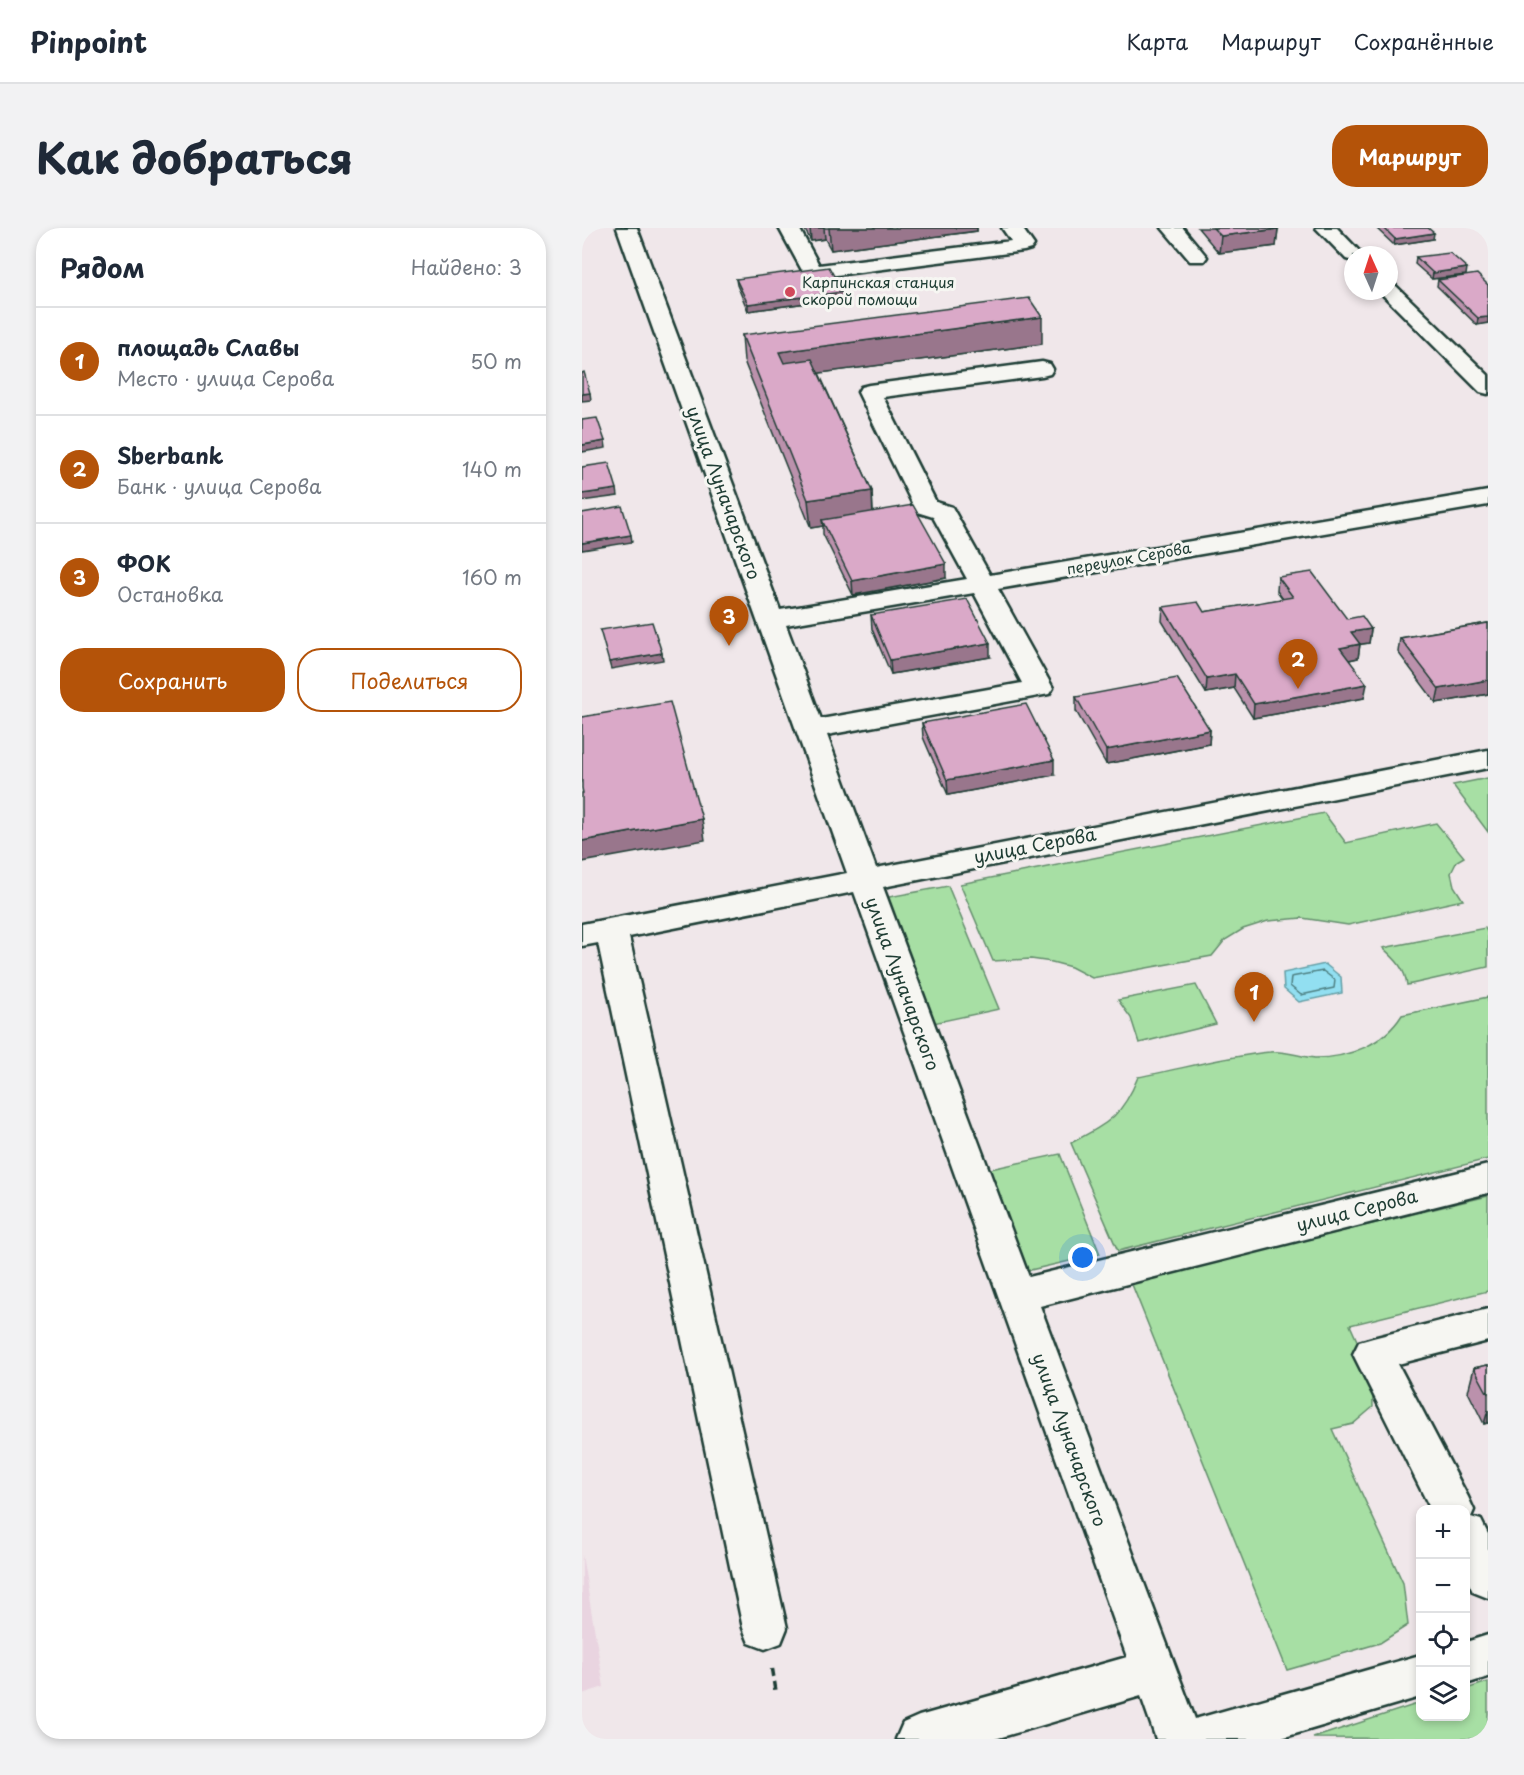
<!DOCTYPE html>
<html lang="ru">
<head>
<meta charset="utf-8">
<style>
  :root { --surface:#fff; --page:#f2f2f3; --text:#1f2937; --muted:#747a83; --line:#e0e1e3; --accent:#b45309 }
  body { margin:0; font-family:"Playpen Sans",sans-serif; background:var(--page); color:var(--text) }
  .controls { position:absolute; right:18px; bottom:18px; display:grid; overflow:hidden; border-radius:12px; box-shadow:0 3px 9px #0003 }
  .controls button { width:54px; height:54px; display:grid; place-items:center; padding:0; border:0; border-bottom:2px solid var(--line); background:var(--surface); color:var(--text); font:30px sans-serif }
  .compass { position:absolute; left:762px; top:18px; width:54px; height:54px; border-radius:50%; background:var(--surface); box-shadow:0 3px 9px #0003; rotate:357deg }
  .you { position:absolute; left:501px; top:1030px; width:21px; height:21px; margin:-15px; border:4px solid #fff; border-radius:50%; background:#1a73e8; box-shadow:0 0 0 9px #1a73e833 }
  .badge { display:grid; place-items:center; width:39px; height:39px; border-radius:50%; background:var(--accent); color:#fff; font-size:20px; font-weight:700 }
  .pin { position:absolute; translate:-50% -50px; filter:drop-shadow(0 2px 3px #0008) }
  .pin::after { content:''; position:absolute; top:32px; width:21px; height:18px; background:inherit; clip-path:polygon(0 0,100% 0,50% 100%) }
  .list { margin:0; padding:0; list-style:none }
  h2 { display:flex; justify-content:space-between; align-items:center; height:78px; margin:0; padding:0 24px; font-size:26px }
  h2 small { font-size:20px; font-weight:400; color:var(--muted) }
  .list li { display:grid; grid-template-columns:39px 1fr auto; gap:18px; align-items:center; box-sizing:border-box; height:108px; padding:0 24px; border-top:2px solid var(--line) }
  .list b { display:block; font-size:22px; white-space:nowrap }
  .list p { margin:0; font-size:20px; white-space:nowrap; color:var(--muted) }
  .list em { font-size:20px; font-style:normal; color:var(--muted) }
  .actions { display:flex; gap:12px; padding:18px 24px }
  .actions a { flex:1; padding:14px 0; border:2px solid var(--accent); border-radius:24px; text-align:center; font-size:21px; color:var(--accent) }
  .actions .main { background:var(--accent); color:#fff }
  .icon { flex:none; width:33px; height:33px; fill:none; stroke:currentColor; stroke-width:2; stroke-linecap:round; stroke-linejoin:round }
  .map { position:relative; flex:none; width:906px; height:1511px; overflow:hidden; border-radius:24px }
  header { display:flex; align-items:center; gap:36px; box-sizing:border-box; height:84px; padding:0 30px; background:var(--surface); border-bottom:2px solid var(--line) }
  header strong { font-size:28px }
  nav { display:flex; gap:33px; margin-inline-start:auto; font-size:21px }
  .intro { display:flex; align-items:center; justify-content:space-between; box-sizing:border-box; height:144px; padding:0 36px }
  h1 { margin:0; font-size:42px }
  .button { padding:15px 27px; border-radius:24px; background:var(--accent); color:#fff; font-size:21px; font-weight:700 }
  main { display:flex; gap:36px; padding:0 36px }
  aside { flex:1; background:var(--surface); border-radius:24px; box-shadow:0 3px 9px #0003 }
  .map>svg:first-child { display:block }
  .built { fill:#e9d4e0 }
  .green { fill:#a7dfa4; stroke:#638e6c; stroke-width:1.5 }
  .water { fill:#92dff1; stroke:#649ea5; stroke-width:1.5 }
  .lines { fill:none; stroke-linecap:round; stroke-linejoin:round }
  .shore { stroke:#4d7e80; stroke-width:1.5 }
  .minor-casing { stroke:#1f3d34; stroke-width:5 }
  .major-casing { stroke:#1f3d34; stroke-width:5 }
  .path { stroke:#1f3d34; stroke-width:4.5; stroke-dasharray:8 5; stroke-linecap:butt }
  .minor { fill:#f6f6f2; fill-rule:evenodd }
  .major { fill:#f6f6f2; fill-rule:evenodd }
  .wall { fill:#bb91ac; stroke:#1f3d34; stroke-width:1.5 }
  .shaded-wall { fill:#99768c; stroke:#1f3d34; stroke-width:1.5 }
  .building { fill:#daa9c8; stroke:#1f3d34; stroke-width:1.5 }
  .poi-dot { fill:#d1495b; stroke:#f6f6f2; stroke-width:2 }
  .labels { text-anchor:middle; stroke-width:6; stroke-linejoin:round; paint-order:stroke }
  .far-poi-label { font-size:15px; fill:#1f3d34; stroke:#f6f6f2; text-anchor:start }
  .far-street-label { font-size:15px; fill:#1f3d34; stroke:#f6f6f2 }
  .street-label { font-size:18px; fill:#1f3d34; stroke:#f6f6f2 }
</style>
</head>
<body>
<header>
<strong>Pinpoint</strong>
<nav><a>Карта</a><a>Маршрут</a><a>Сохранённые</a></nav>
</header>
<div class="intro"><h1>Как добраться</h1><a class="button">Маршрут</a></div>
<main>
<aside>
<h2>Рядом<small>Найдено: 3</small></h2>
<ul class="list">
<li><span class="badge">1</span><div><b>площадь Славы</b><p>Место · улица Серова</p></div><em>50 m</em></li>
<li><span class="badge">2</span><div><b>Sberbank</b><p>Банк · улица Серова</p></div><em>140 m</em></li>
<li><span class="badge">3</span><div><b>ФОК</b><p>Остановка</p></div><em>160 m</em></li>
</ul>
<div class="actions"><a class="main">Сохранить</a><a>Поделиться</a></div>
</aside>
<div class="map">
<svg width="906" height="1511" viewBox="0 0 906 1511">
  <rect width="100%" height="100%" fill="#f0e7ea"/>
  <filter id="ink" filterUnits="userSpaceOnUse"><feTurbulence type="fractalNoise" baseFrequency=".0167" numOctaves="2"/><feDisplacementMap in="SourceGraphic" scale="12" xChannelSelector="R" yChannelSelector="G"/><feConvolveMatrix kernelMatrix="1 2 1 2 8 2 1 2 1" color-interpolation-filters="sRGB"/></filter>
  <g filter="url(#ink)">
    <path class="built" d="M0,1327l22,132 -22,7z"/>
    <path class="green" d="M906,550v54l-35,-47z
      M742,585l22,30 90,-20 28,34 -7,4 -6,12 3,13 9,14 -115,25 -46,-7 -34,3 -25,8 -18,11 -13,16 -120,22 -21,-11 -19,-5 -21,-3 -38,2 -33,-77z
      M366,658l51,123 -75,16 -46,-126z
      M903,700l3,5v34l-81,18c-2,-17 -12,-26 -24,-37z
      M614,757l20,39 -77,19 -8,-25 -13,-18z
      M906,769v162l-370,92 -47,-108c37,-20 51,-26 67,-66 43,-8 88,-21 132,-25 14,-2 30,5 45,6 34,0 69,-14 87,-43z
      M478,926l40,100 -87,20 -36,-102z
      M906,968v95l-138,34 22,49 1,33 -20,17 -21,5 71,154 5,42 -28,18 -93,27 -156,-388z
      M906,1454v57l-175,-1 107,-35v13h46v-27z"/>
    <path class="water" d="M743,736l16,13 1,16 -43,9 -15,-13 -1,-16z"/>
    <g class="lines">
      <path class="shore" d="M741,743l12,9 -1,8 -33,7 -11,-9 1,-9z"/>
      <defs>
        <path id="minor" d="M35,0h20l143,382 187,-31 -34,-62 -16,-5 -3,-5 -56,-115 3,-5 8,-2 173,-23 8,2 3,5 -3,5 -8,2 -159,21 53,105 16,5 38,68 498,-84v14l-490,84 55,99 -4,6 -222,41 49,133 612,-118v18l-605,119 146,390 459,-112v28l-448,113 155,413 225,-64v42l-142,42h-122l-15,-43 -146,43h-99l7,-16 16,-7 208,-59 -273,-765 -225,45 158,691 -6,15 -16,6 -16,-6 -6,-15 -145,-685 -16,3v-22l265,-51zM392,365l48,90 -201,36 -35,-94z
          M197,0h20l20,37 192,-24 -9,-13h20l12,17 -3,4 -7,2 -211,27 -7,-2 -3,-4z
          M580,0h21l24,29 -3,4h-14z
          M906,1081v32l-90,23 70,133 6,13 -3,7 10,3 7,14v64l-15,-6 -7,-15v-67h-35l-78,-156 6,-12 14,-4z
          M906,1407v42l-22,7v-42z"/>
        <path id="major" d="M734,0h21l26,27h-10v6l-7,-2z
          M807,56l7,2 92,89v19l-8,-2 -101,-101h10z"/>
      </defs>
      <use href="#minor" class="minor-casing"/>
      <use href="#major" class="major-casing"/>
      <path class="path" d="M190,1441l4,25"/>
      <use href="#minor" class="minor"/>
      <use href="#major" class="major"/>
    </g>
    <path class="wall" d="M222,0h173v3l-146,19 -6,-11 -14,2z
      M616,0h79l1,1 -2,17 -57,7z
      M794,0h52l5,11 -39,6z
      M834,29l50,18 -34,4 -17,-15z
      M154,51l107,13v6l-95,13 -11,-26z
      M856,52l50,5 -11,40 -40,-39z
      M160,107l300,9 -223,29 53,118 1,21 73,66 -93,17 -30,-61v-8l-12,2 -67,-167z
      M696,349l69,42 24,10 -2,14 -9,1 -2,14 -9,2 15,38 -111,20 -19,-30 -28,5 -44,-72 1,-14 41,5 79,-13 -6,-8z
      M289,387l119,42 -99,17 -19,-45z
      M906,395v71l-52,9 -38,-51 2,-14z
      M494,469l134,33 -1,14 -103,20 -30,-53z
      M340,495l132,52 -106,20 -25,-58z
      M906,1137v58l-4,1 -16,-32 6,-24z"/>
    <path class="shaded-wall" d="M228,0h14l1,11 -14,2z
      M247,0h148v3l-146,19z
      M696,1l-2,17 -57,7 2,-17z
      M852,5l-1,6 -39,6 1,-6z
      M885,40l-1,7 -34,4 1,-6z
      M261,64v6l-95,13v-7z
      M460,89v27l-260,34 -3,-26z
      M906,89v6l-11,2 1,-7z
      M8,165l1,7 -9,1v-7z
      M23,213l1,7 -24,4v-7z
      M35,261l1,7 -36,5v-7z
      M290,263l1,28 -51,1 1,6 -12,2 -3,-28z
      M49,307l1,7 -50,8v-7z
      M364,336v14l-93,17 -1,-14z
      M789,401l-2,14 -20,3 2,-14z
      M408,415v14l-99,17 -1,-14z
      M778,416l-2,14 -19,4 1,-14z
      M80,425l1,7 -52,9 -2,-7z
      M653,446l-1,14 -28,5 1,-14z
      M906,452v14l-52,9 3,-14z
      M785,456l-3,14 -111,20 1,-14z
      M628,502l-1,14 -103,20v-14z
      M472,532v15l-106,20 -1,-15z
      M120,591l3,21 -123,22v-21z
      M906,1182v13l-4,1z"/>
    <path class="building" d="M631,0h64l1,1 -57,7z
      M802,0h44l6,5 -39,6z
      M868,25l17,15 -34,5 -17,-16z
      M247,39l14,25 -95,12 -12,-25z
      M895,46l11,11v32l-10,1 -40,-38z
      M447,70l13,19 -263,35 5,11 28,-4 60,132 -64,9 -66,-165z
      M2,144l6,21 -8,1v-21z
      M15,190l8,23 -23,4v-25z
      M27,235l8,26 -35,5v-27z
      M331,277l33,59 -94,17 -30,-61z
      M40,278l9,29 -49,8v-30z
      M730,344l35,47 15,-3 9,13 -20,3 9,12 -20,4 27,36 -113,20 -19,-30 -28,5 -44,-72 35,-5 6,10 89,-15 -15,-20z
      M385,371l23,44 -100,17 -19,-45z
      M70,394l10,31 -53,9 -9,-32z
      M906,395v57l-49,9 -39,-51z
      M595,450l33,52 -104,20 -30,-53z
      M88,474l32,117 -120,22v-48h1l-1,-5v-71z
      M444,476l28,56 -107,20 -25,-57z
      M906,1137v29l-14,-26z"/>
  </g>
  <circle class="poi-dot" cx="208" cy="64" r="6"/>
  <g class="labels">
    <g class="far-poi-label">
      <text x="220" y="60">Карпинская станция<tspan x="220" dy="17">скорой помощи</tspan></text>
    </g>
    <g class="far-street-label">
      <text transform="translate(547 331) rotate(-10)" y="5">переулок Серова</text>
    </g>
    <g class="street-label">
      <text transform="translate(141 265) rotate(70)" y="6">улица Луначарского</text>
      <text transform="translate(453 618) rotate(-11)" y="6">улица Серова</text>
      <text transform="translate(320 756) rotate(70)" y="6">улица Луначарского</text>
      <text transform="translate(775 983) rotate(-14)" y="6">улица Серова</text>
      <text transform="translate(487 1212) rotate(70)" y="6">улица Луначарского</text>
    </g>
  </g>
</svg>
<div class="controls">
<button>+</button>
<button>−</button>
<button><svg class="icon" aria-label="locate" viewBox="0 0 24 24"><circle cx="12" cy="12" r="6"/><path d="M12 2v4M12 18v4M2 12h4M18 12h4"/></svg></button>
<button><svg class="icon" aria-label="layers" viewBox="0 0 24 24"><path d="M12 4l9 5-9 5-9-5zM3 14l9 5 9-5"/></svg></button>
</div>
<svg class="compass" viewBox="-18 -18 36 36"><path d="M0-13l5 13h-10z" fill="#e53935"/><path d="M0 13l5-13h-10z" fill="#747a83"/></svg>
<div class="you"></div>
<div class="pin badge" style="left:672px;top:794px">1</div>
<div class="pin badge" style="left:716px;top:461px">2</div>
<div class="pin badge" style="left:147px;top:418px">3</div>
</div>
</main>
</body>
</html>
